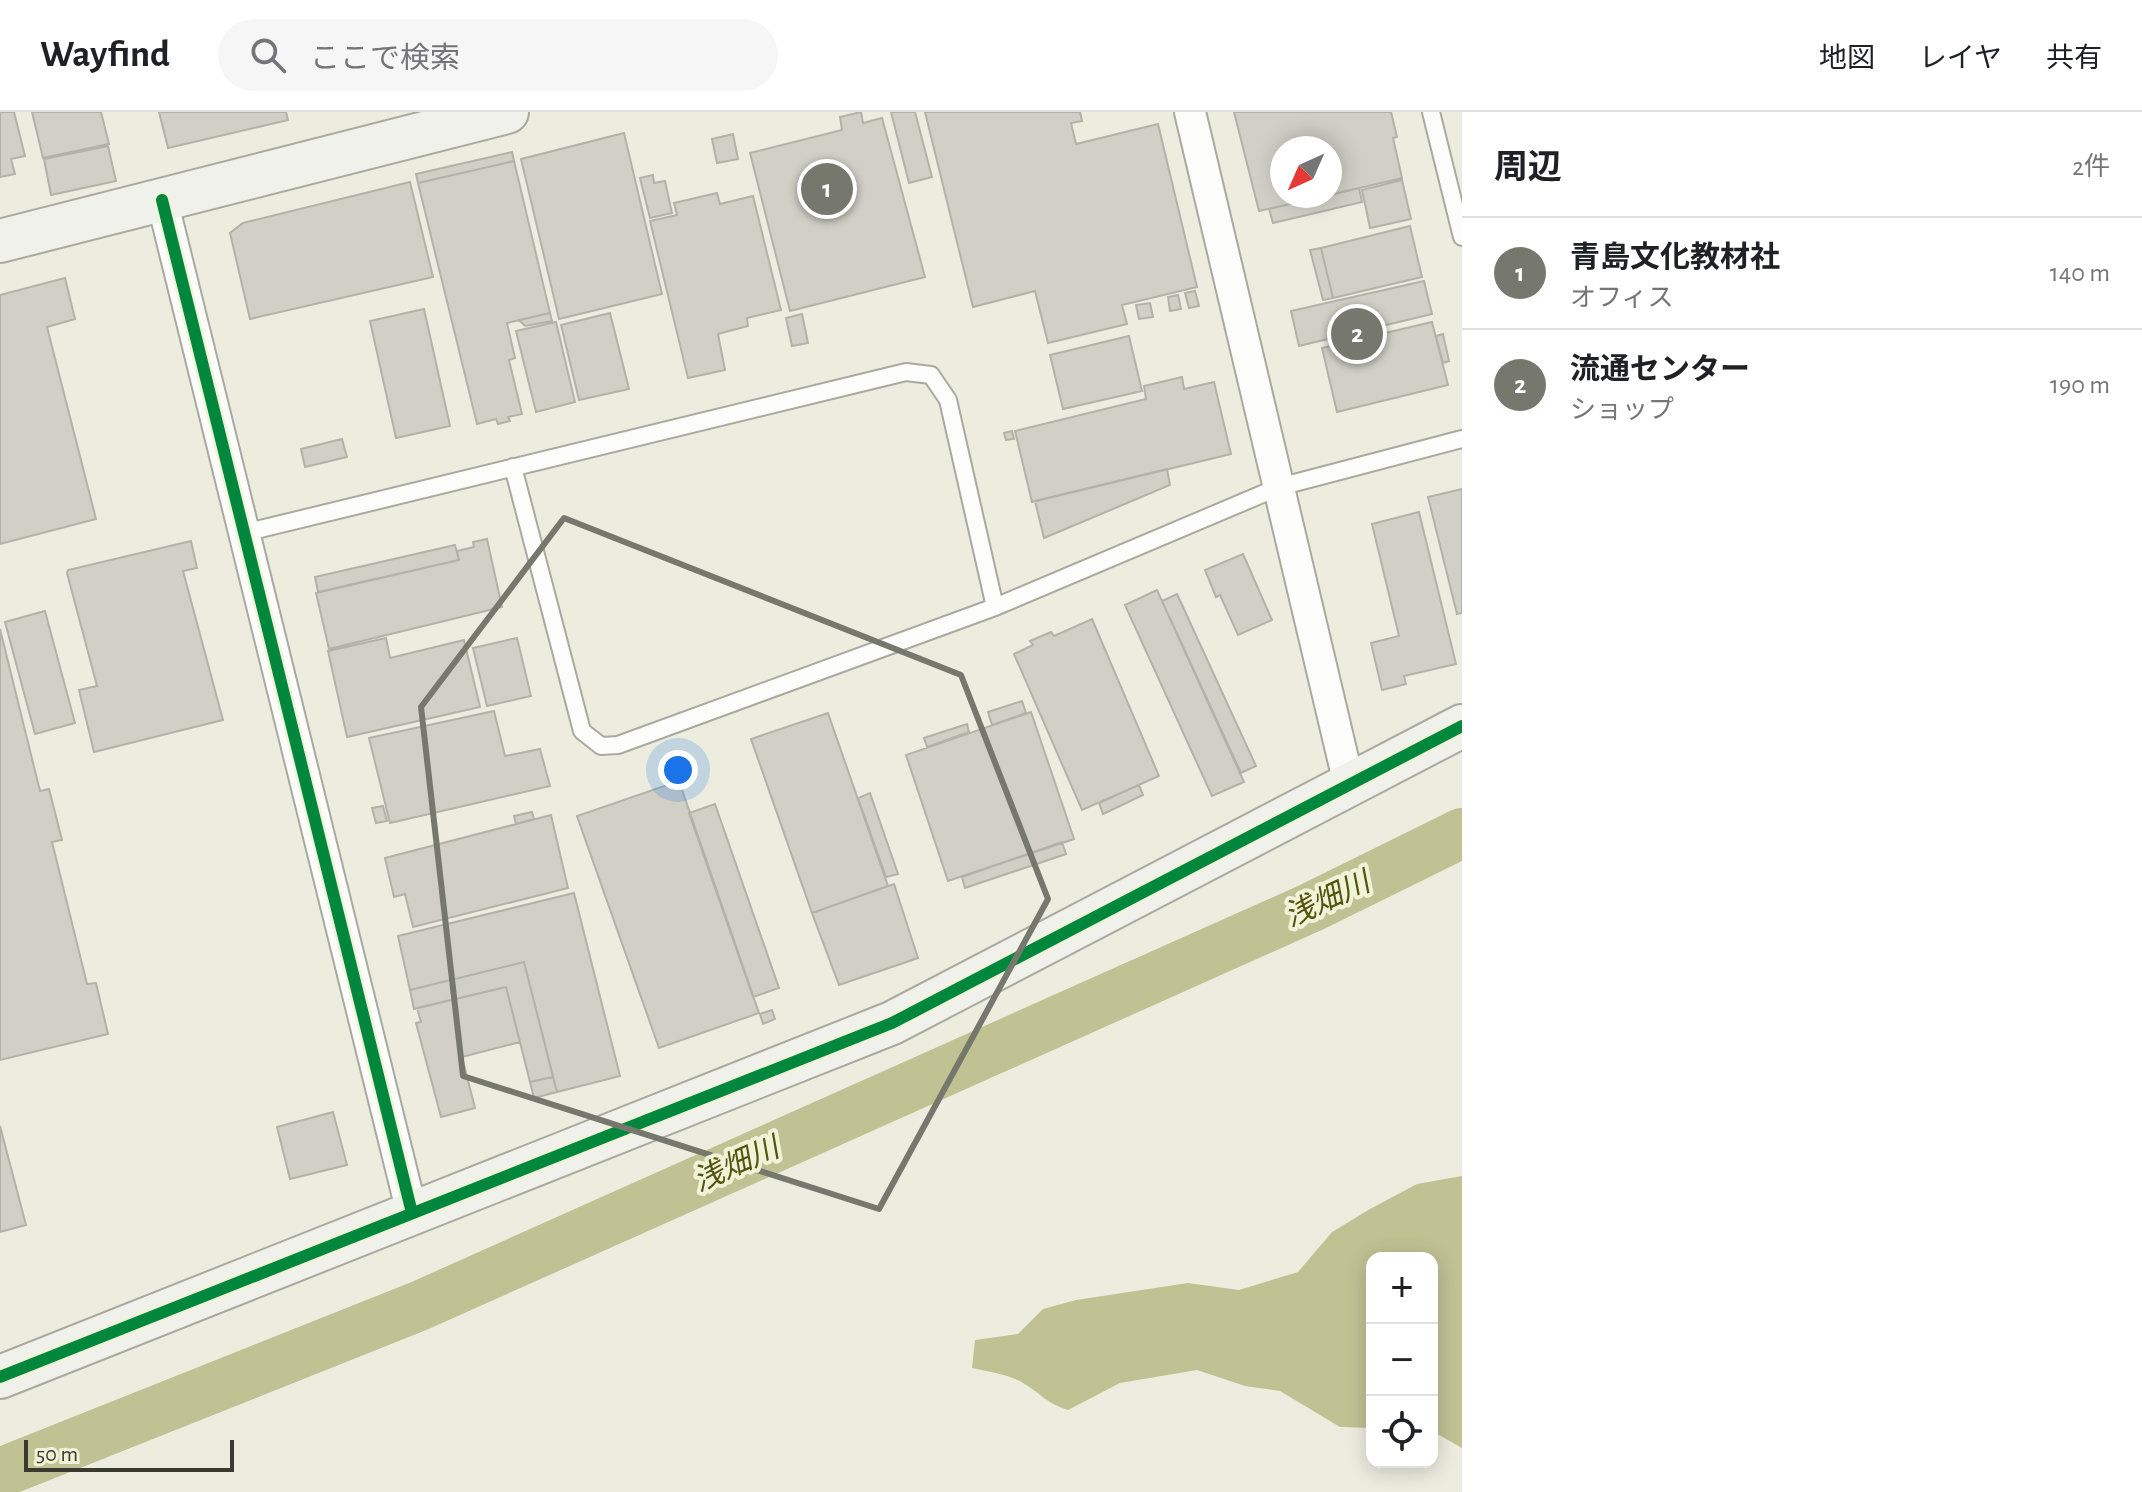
<!DOCTYPE html>
<html lang="ja">
<head>
<meta charset="utf-8">
<style>
  :root { --surface:#fff; --page:#f6f6f6; --text:#202124; --muted:#757577; --line:#e0e0e0; --accent:#77786d }
  body { margin:0; font-family:"Alegreya Sans","Noto Sans JP",sans-serif; background:var(--page); color:var(--text) }
  .controls { position:absolute; right:24px; bottom:24px; display:grid; overflow:hidden; border-radius:16px; box-shadow:0 4px 20px #0003 }
  .controls button { width:72px; height:72px; display:grid; place-items:center; padding:0; border:0; border-bottom:2px solid var(--line); background:var(--surface); color:var(--text); font:40px sans-serif }
  .compass { position:absolute; left:1270px; top:24px; width:72px; height:72px; border-radius:50%; background:var(--surface); box-shadow:0 4px 20px #0003; rotate:225deg }
  .scale { position:absolute; left:24px; bottom:20px; width:210px; box-sizing:border-box; padding-left:8px; border:4px solid #38392f; border-top:0; font-size:22px; line-height:28px; white-space:nowrap; color:#38392f; -webkit-text-stroke:6px #f1f3d9; paint-order:stroke }
  .you { position:absolute; left:678px; top:658px; width:28px; height:28px; margin:-20px; border:6px solid #fff; border-radius:50%; background:#1a73e8; box-shadow:0 0 0 12px #1a73e833 }
  .badge { display:grid; place-items:center; width:52px; height:52px; border-radius:50%; background:var(--accent); color:#fff; font-size:26px; font-weight:700 }
  .pin { position:absolute; translate:-50% -50%; border:4px solid #fff; box-shadow:0 2px 8px #0006 }
  .list { margin:0; padding:0; list-style:none }
  h2 { display:flex; justify-content:space-between; align-items:center; height:104px; margin:0; padding:0 32px; font-size:34px }
  h2 small { font-size:26px; font-weight:400; color:var(--muted) }
  .list li { display:grid; grid-template-columns:52px 1fr auto; gap:24px; align-items:center; box-sizing:border-box; height:112px; padding:0 32px; border-top:2px solid var(--line) }
  .list b { display:block; font-size:30px; white-space:nowrap }
  .list p { margin:0; font-size:26px; white-space:nowrap; color:var(--muted) }
  .list em { font-size:26px; font-style:normal; color:var(--muted) }
  .icon { flex:none; width:44px; height:44px; fill:none; stroke:currentColor; stroke-width:2; stroke-linecap:round; stroke-linejoin:round }
  .map { position:relative; flex:none; width:1462px; height:1380px; overflow:hidden }
  header { display:flex; align-items:center; gap:48px; box-sizing:border-box; height:112px; padding:0 40px; background:var(--surface); border-bottom:2px solid var(--line) }
  header strong { font-size:38px }
  nav { display:flex; gap:44px; margin-inline-start:auto; font-size:28px }
  .search { width:560px; height:72px; background:var(--page); display:flex; align-items:center; gap:20px; box-sizing:border-box; padding:0 28px; border-radius:44px; color:var(--muted); font-size:30px }
  main { display:flex }
  aside { flex:1; background:var(--surface) }
  .map>svg:first-child { display:block }
  .water { fill:#c0c294 }
  .lines { fill:none; stroke-linecap:round; stroke-linejoin:round }
  .river { stroke:#c0c294; stroke-width:50 }
  .building { fill:#d0d0c6; stroke:#b2b3a8; stroke-width:2 }
  .lane-casing { stroke:#a9aa9f; stroke-width:20 }
  .street-casing { stroke:#a9aa9f; stroke-width:34 }
  .secondary-casing { stroke:#a9aa9f; stroke-width:46 }
  .lane { stroke:#fcfcfa; stroke-width:16 }
  .street { stroke:#fcfcfa; stroke-width:30 }
  .secondary { stroke:#f1f1eb; stroke-width:42 }
  .cycleway-casing { stroke:#f1f3d9; stroke-width:17 }
  .cycleway { stroke:#00873e; stroke-width:12 }
  .marked { fill:none; stroke:#77786d; stroke-width:6; stroke-linejoin:round }
  .labels { text-anchor:middle; stroke-width:8; stroke-linejoin:round; paint-order:stroke }
  .water-label { font-size:30px; font-style:italic; fill:#53540d; stroke:#f1f3d9 }
</style>
</head>
<body>
<header>
<strong>Wayfind</strong>
<div class="search"><svg class="icon" aria-label="search" viewBox="0 0 24 24"><circle cx="10" cy="10" r="6"/><path d="M15 15l6 6"/></svg>ここで検索</div>
<nav><a>地図</a><a>レイヤ</a><a>共有</a></nav>
</header>
<main>
<div class="map">
<svg width="1462" height="1380" viewBox="0 0 1462 1380">
  <rect width="100%" height="100%" fill="#eceddf"/>
  <path class="water" d="M1462,1064v272l-30,-17v-173h-60v170l-32,-1 -60,-36 -35,-5 -48,-16 -77,13 -52,27c-24,-8 -26,-16 -45,-27 -15,-9 -33,-11 -51,-15l3,-28 43,-6 25,-25 33,-9 112,-17 51,7 59,-18 34,-40 38,-23 47,-25z"/>
  <g class="lines">
    <path class="river" d="M0,1361l419,-167 893,-399 150,-74"/>
  </g>
  <path class="building" d="M0,0h14l11,44 -14,3 4,15 -15,3z
    M32,0h69l8,32 -66,14z
    M159,0h127l2,8 -120,28z
    M861,0l2,11 19,-5 43,159 -135,34 -40,-158 92,-23 -2,-13z
    M891,0h24l17,65 -23,6z
    M925,0h155l2,9 -11,2 5,21 82,-20 39,163 -75,18 5,19 -79,19 -13,-52 -62,16z
    M1234,0h157l6,25 -4,1 9,40 -72,17v-47h-48v48h43l-66,15z
    M624,21l38,161 -103,25 -38,-160z
    M733,22l5,25 -21,4 -5,-24z
    M108,34l8,35 -65,14 -7,-36z
    M512,40l2,9 -96,22 -2,-9z
    M514,49l36,152 -43,10 8,35 -6,2 13,54 -14,3 2,4 -12,3 -2,-5 -19,5 -59,-241z
    M653,63l1,8 11,-2 7,32 -22,5 -10,-40z
    M1402,68l9,39 -41,9 -8,-38z
    M410,70l23,95 -183,42 -20,-86 13,-10z
    M1359,76l3,14 -89,21 -4,-14z
    M717,81l3,11 33,-8 28,114 -34,8 1,8 -30,8 7,36 -37,8 -38,-157 27,-6 -3,-12z
    M1410,114l12,51 -89,21 -12,-50z
    M1321,136l12,50 -10,2 -13,-50z
    M65,166l10,41 -28,8 49,192 -96,25v-249z
    M1424,169l8,33 -133,32 -8,-35z
    M1195,179l4,15 -10,2 -4,-15z
    M1178,183l3,14 -11,2 -2,-14z
    M1150,191l3,14 -14,2 -3,-14z
    M424,197l26,117 -54,12 -26,-117z
    M550,201l2,8 -27,5 -6,-6z
    M610,201l19,76 -50,11 -18,-75z
    M802,202l6,29 -16,3 -6,-28z
    M556,210l19,80 -39,10 -20,-81z
    M1432,210l16,63 -111,27 -15,-64z
    M1443,222l6,27 -6,2 -7,-27z
    M1129,224l13,55 -79,18 -13,-54z
    M1182,265l2,12 30,-7 17,72 -199,48 -17,-71 131,-32 -2,-13z
    M1012,319l2,8 -8,1 -2,-7z
    M342,327l5,18 -42,10 -4,-18z
    M1167,357l3,16 -126,53 -9,-37z
    M1462,377v124l-5,1 -29,-117z
    M1419,400l37,152 -52,12 2,8 -24,6 -11,-47 28,-7 -27,-112z
    M487,427l15,68 -173,42 -13,-56 143,-33 -2,-9 17,-4 -1,-5z
    M191,429l6,27 -14,3 40,149 -129,32 -15,-62 18,-4 -30,-113 1,-3z
    M455,433l4,15 -141,32 -3,-15z
    M1243,442l29,66 -34,15 -18,-40 -4,2 -11,-27z
    M1157,478l87,192 -32,14 -87,-191z
    M1177,482l79,172 -15,7 -79,-172z
    M45,499l30,112 -40,11 -30,-112z
    M1092,507l67,157 -77,34 -68,-156 19,-9 -3,-4 21,-9 3,4z
    M0,517l40,162 9,-2 13,51 -10,2 35,142 9,-1 12,51 -108,26z
    M386,526l4,20 74,-18 16,67 -133,30 -19,-86z
    M517,526l14,58 -44,10 -14,-58z
    M1022,589l4,12 -34,12 -4,-13z
    M494,599l11,45 35,-7 10,37 -160,37 -21,-85z
    M1031,600l43,127 -126,42 -42,-126z
    M828,601l60,173 -76,27 -61,-174z
    M967,612l2,8 -42,15 -3,-9z
    M679,669l80,232 -100,35 -82,-232z
    M1139,673l4,10 -40,19 -4,-11z
    M870,681l28,81 -12,3 -28,-79z
    M715,692l64,184 -26,9 -64,-184z
    M383,694l4,15 -11,2 -4,-15z
    M532,700l2,7 -18,5 -2,-8z
    M551,703l17,73 -155,39 -8,-33 -11,3 -9,-39z
    M1062,730l4,12 -101,34 -3,-11z
    M894,772l24,74 -79,27 -27,-72z
    M574,781l46,183 -63,16 -33,-130 -114,28 -12,-54z
    M524,850l29,115 -23,5 -24,-95 -92,22 -4,-19z
    M506,875l14,55 -58,15 13,51 -34,9 -25,-94 5,-1 -4,-14z
    M772,898l3,9 -12,5 -3,-10z
    M553,965l4,15 -23,6 -4,-16z
    M333,1000l14,53 -57,14 -13,-52z
    M0,1014l26,99 -26,7z"/>
  <g class="lines">
    <defs>
      <path id="lane" d="M1431,0l31,125
        M513,355l69,264 19,15 17,-1 377,-138 284,-120 183,-48
        M244,421l662,-161 25,3 17,25 47,207"/>
      <path id="street" d="M1190,0l159,672
        M162,88l250,1013"/>
      <path id="secondary" d="M0,129l507,-129
        M0,1265l892,-354 570,-297"/>
    </defs>
    <use href="#lane" class="lane-casing"/>
    <use href="#street" class="street-casing"/>
    <use href="#secondary" class="secondary-casing"/>
    <use href="#lane" class="lane"/>
    <use href="#street" class="street"/>
    <use href="#secondary" class="secondary"/>
    <defs>
      <path id="cycleway" d="M162,88l250,1013
        M0,1265l892,-354 570,-297"/>
    </defs>
    <use href="#cycleway" class="cycleway-casing"/>
    <use href="#cycleway" class="cycleway"/>
  </g>
  <path class="marked" d="M564,406l397,157 87,224 -169,310 -416,-133 -42,-369z"/>
  <g class="labels">
    <g class="water-label">
      <text transform="translate(1327 787) rotate(-25)" y="10">浅畑川</text>
      <text transform="translate(736 1052) rotate(-24)" y="10">浅畑川</text>
    </g>
  </g>
</svg>
<div class="controls">
<button>+</button>
<button>−</button>
<button><svg class="icon" aria-label="locate" viewBox="0 0 24 24"><circle cx="12" cy="12" r="6"/><path d="M12 2v4M12 18v4M2 12h4M18 12h4"/></svg></button>
</div>
<svg class="compass" viewBox="-18 -18 36 36"><path d="M0-13l5 13h-10z" fill="#e53935"/><path d="M0 13l5-13h-10z" fill="#757577"/></svg>
<div class="scale">50 m</div>
<div class="you"></div>
<div class="pin badge" style="left:827px;top:77px">1</div>
<div class="pin badge" style="left:1357px;top:222px">2</div>
</div>
<aside>
<h2>周辺<small>2件</small></h2>
<ul class="list">
<li><span class="badge">1</span><div><b>青島文化教材社</b><p>オフィス</p></div><em>140 m</em></li>
<li><span class="badge">2</span><div><b>流通センター</b><p>ショップ</p></div><em>190 m</em></li>
</ul>
</aside>
</main>
</body>
</html>
